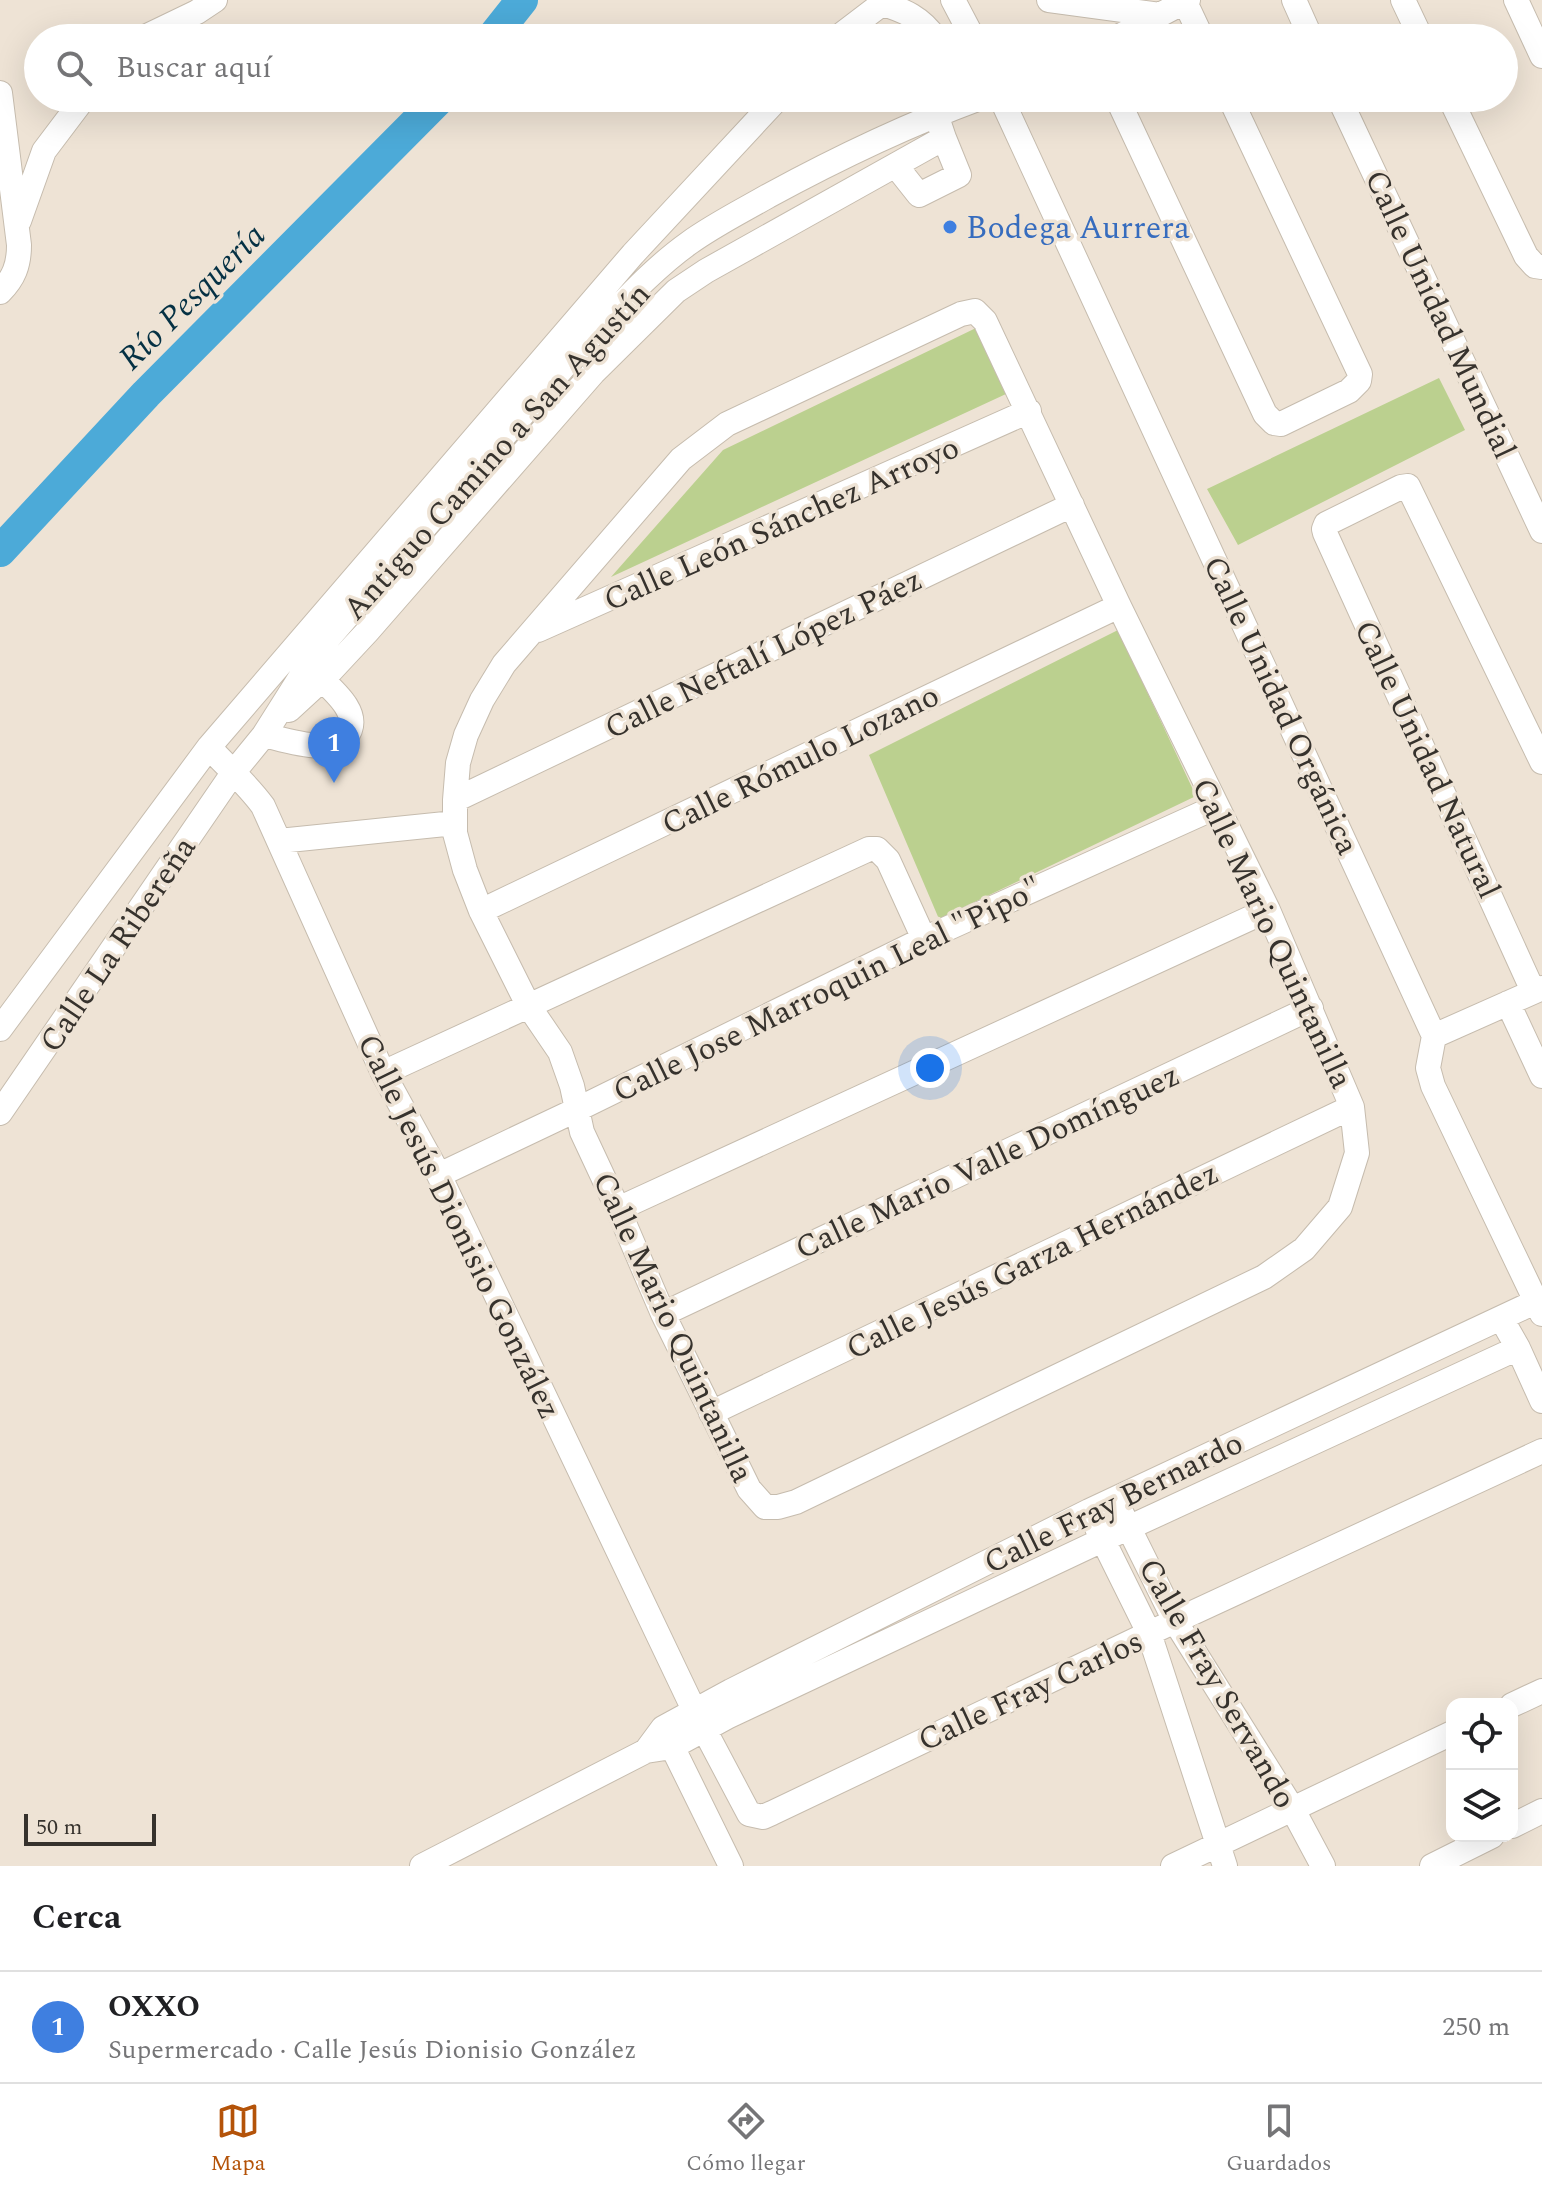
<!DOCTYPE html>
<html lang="es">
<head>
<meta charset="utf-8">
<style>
  :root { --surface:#fff; --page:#f2f2f2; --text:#202124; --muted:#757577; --line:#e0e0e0; --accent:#b45309 }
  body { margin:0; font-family:Spectral,serif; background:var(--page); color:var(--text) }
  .controls { position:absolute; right:24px; bottom:24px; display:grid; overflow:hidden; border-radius:16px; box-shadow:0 8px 32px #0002 }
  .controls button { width:72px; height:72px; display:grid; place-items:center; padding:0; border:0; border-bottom:2px solid var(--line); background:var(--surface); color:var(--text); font:40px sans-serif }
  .scale { position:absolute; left:24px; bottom:20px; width:132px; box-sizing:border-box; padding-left:8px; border:4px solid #36322d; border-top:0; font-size:22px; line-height:28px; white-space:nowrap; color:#36322d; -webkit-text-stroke:6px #eee3d5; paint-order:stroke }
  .you { position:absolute; left:930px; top:1068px; width:28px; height:28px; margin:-20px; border:6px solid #fff; border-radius:50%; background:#1a73e8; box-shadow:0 0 0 12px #1a73e833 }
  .badge { display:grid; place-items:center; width:52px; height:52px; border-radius:50%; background:var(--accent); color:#fff; font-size:26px; font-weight:700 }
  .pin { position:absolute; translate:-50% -66px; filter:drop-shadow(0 2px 4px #0008) }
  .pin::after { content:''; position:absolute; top:42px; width:28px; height:24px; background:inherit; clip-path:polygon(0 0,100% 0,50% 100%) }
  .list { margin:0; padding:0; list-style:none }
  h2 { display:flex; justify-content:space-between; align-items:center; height:104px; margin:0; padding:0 32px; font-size:34px }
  h2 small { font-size:26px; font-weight:400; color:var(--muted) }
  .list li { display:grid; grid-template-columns:52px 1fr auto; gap:24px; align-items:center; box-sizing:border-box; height:112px; padding:0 32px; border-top:2px solid var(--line) }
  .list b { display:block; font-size:30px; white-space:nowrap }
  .list p { margin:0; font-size:26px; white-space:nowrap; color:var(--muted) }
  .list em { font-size:26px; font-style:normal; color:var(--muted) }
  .icon { flex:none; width:44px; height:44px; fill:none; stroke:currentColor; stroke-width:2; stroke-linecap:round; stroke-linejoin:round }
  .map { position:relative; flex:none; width:1542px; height:1866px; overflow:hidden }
  .search { position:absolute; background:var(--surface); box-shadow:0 8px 32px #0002; left:24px; right:24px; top:24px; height:88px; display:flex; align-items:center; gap:20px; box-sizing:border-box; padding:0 28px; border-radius:44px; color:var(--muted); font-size:30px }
  .sheet { height:216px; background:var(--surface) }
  nav { display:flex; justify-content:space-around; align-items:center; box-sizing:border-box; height:112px; border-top:2px solid var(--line); background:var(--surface); font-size:22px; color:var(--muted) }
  nav a { display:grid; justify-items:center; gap:4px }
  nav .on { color:var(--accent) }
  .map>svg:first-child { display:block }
  .green { fill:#bbd08f }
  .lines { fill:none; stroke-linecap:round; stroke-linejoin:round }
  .river { stroke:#4caad8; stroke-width:32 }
  .minor-casing { stroke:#c6bcae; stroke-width:26 }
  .minor { stroke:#fff; stroke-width:24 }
  .shop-dot { fill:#3f7fe0; stroke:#eee3d5; stroke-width:3 }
  .labels { text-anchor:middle; stroke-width:7; stroke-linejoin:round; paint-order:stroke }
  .shop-label { font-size:32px; fill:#366cbe; stroke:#eee3d5; text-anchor:start }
  .street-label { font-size:32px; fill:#36322d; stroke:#eee3d5 }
  .water-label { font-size:34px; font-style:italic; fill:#053144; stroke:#eee3d5 }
</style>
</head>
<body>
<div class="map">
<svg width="1542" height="1866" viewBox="0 0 1542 1866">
  <rect width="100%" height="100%" fill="#eee3d5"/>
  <path class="green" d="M976,328l30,66 -395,183 112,-127z
    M1439,378l26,52 -227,115 -31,-56z
    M1118,630l78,166 -257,123 -70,-164z"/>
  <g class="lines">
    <path class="river" d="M492,38l30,-38
      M0,551l146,-157 294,-296"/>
    <defs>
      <path id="minor" d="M953,0l20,38
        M1049,0l111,15
        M1294,0l17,38
        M1403,0l18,38
        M1516,0l26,56
        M1185,2l17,36
        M882,4c22,6 39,14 53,34
        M143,38l54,-26 18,-12
        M837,38l50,-38
        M1116,38l72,-38
        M0,93l19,152c0,20 -5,33 -19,47
        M1001,98l433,938 -6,32 5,18 109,228
        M1117,98l148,316 9,9 7,1 68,-33 10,-10 1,-7 -130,-276
        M1339,98l203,433
        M1450,98l76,158 9,10 7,1
        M896,166l23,29 40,-20 -15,-37
        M19,221l25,-70 40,-53
        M975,311l10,10 134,285 149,304 84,197 5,46 -17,54 -36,42 -40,28 -468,225 -18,5h-13l-16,-18 -86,-175 -45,-105 -36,-77 -10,-46 -12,-34 -32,-47 -47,-94 -16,-41 -10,-37v-33l3,-37 8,-28 16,-35 22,-36 177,-205 46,-35 234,-110z
        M538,630l491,-219
        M289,710l37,-34 41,-44 226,-259 83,-82 30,-20 238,-133 -8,-24 6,-14
        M264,735c22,5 75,24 86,-5 3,-8 1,-16 -4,-24 -8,-13 -23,-25 -34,-36
        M209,747c18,20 38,37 54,59l120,267 56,102 255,535 55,104 14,3 9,-4 403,-192 367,-170
        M455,800l617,-295
        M279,841l176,-18
        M481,911l638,-305
        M1533,991l-208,-458 -1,-4 2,-5 75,-37 7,-1 134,276
        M1508,1003l34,73
        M0,1029l209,-282 424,-493 145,-156
        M1434,1036l108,-48
        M383,1073l486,-224h8l11,11 36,79
        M0,1113l233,-340 31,-38 36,-57 26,-37 261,-301c32,-33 64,-70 102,-97 25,-18 53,-32 79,-47 68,-37 139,-71 212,-98
        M439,1175l137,-65 348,-171 292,-132
        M618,1209l650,-299
        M663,1314l648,-306
        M1501,1318l17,30 24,53
        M711,1413l641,-306
        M1122,1514l53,107 117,187 31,58
        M1097,1528l52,105 76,233
        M1512,1705l30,-14
        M666,1734l65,132
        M646,1751l17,-23 68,-37 358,-180 446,-209
        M1512,1826l30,-15
        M422,1866l224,-115 26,-4 55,-30 401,-189 390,-180
        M1173,1866l279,-133
        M1432,1866l60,-30"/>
    </defs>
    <use href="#minor" class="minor-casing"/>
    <use href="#minor" class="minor"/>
  </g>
  <circle class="shop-dot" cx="950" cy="227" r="8"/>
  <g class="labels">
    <g class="shop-label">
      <text x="966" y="238">Bodega Aurrera</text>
    </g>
    <g class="street-label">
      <text transform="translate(1441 314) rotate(65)" y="11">Calle Unidad Mundial</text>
      <text transform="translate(496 451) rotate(-48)" y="11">Antiguo Camino a San Agustín</text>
      <text transform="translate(781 523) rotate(-24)" y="11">Calle León Sánchez Arroyo</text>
      <text transform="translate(763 653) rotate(-26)" y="11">Calle Neftalí López Páez</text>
      <text transform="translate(1282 705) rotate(65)" y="11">Calle Unidad Orgánica</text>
      <text transform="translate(800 759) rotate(-26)" y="11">Calle Rómulo Lozano</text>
      <text transform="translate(1428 759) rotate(65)" y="11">Calle Unidad Natural</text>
      <text transform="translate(1273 933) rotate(65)" y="11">Calle Mario Quintanilla</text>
      <text transform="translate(117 944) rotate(-56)" y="11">Calle La Ribereña</text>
      <text transform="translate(827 989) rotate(-26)" y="11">Calle Jose Marroquin Leal "Pipo"</text>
      <text transform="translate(987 1161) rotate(-25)" y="11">Calle Mario Valle Domínguez</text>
      <text transform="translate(460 1226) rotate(64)" y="11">Calle Jesús Dionisio González</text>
      <text transform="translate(1032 1260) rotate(-26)" y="11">Calle Jesús Garza Hernández</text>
      <text transform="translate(674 1327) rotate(65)" y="11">Calle Mario Quintanilla</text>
      <text transform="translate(1113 1502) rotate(-26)" y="11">Calle Fray Bernardo</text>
      <text transform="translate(1218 1683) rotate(60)" y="11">Calle Fray Servando</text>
      <text transform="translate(1030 1690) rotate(-25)" y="11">Calle Fray Carlos</text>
    </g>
    <g class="water-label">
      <text transform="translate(191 296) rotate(-45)" y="12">Río Pesquería</text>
    </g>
  </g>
</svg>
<div class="controls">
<button><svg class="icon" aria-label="locate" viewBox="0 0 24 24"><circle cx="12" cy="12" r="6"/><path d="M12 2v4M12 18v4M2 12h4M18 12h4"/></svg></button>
<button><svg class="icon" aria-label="layers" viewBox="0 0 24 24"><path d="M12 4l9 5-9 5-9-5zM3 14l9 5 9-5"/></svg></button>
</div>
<div class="scale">50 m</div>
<div class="you"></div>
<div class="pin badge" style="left:334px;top:783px;background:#3f7fe0">1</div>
<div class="search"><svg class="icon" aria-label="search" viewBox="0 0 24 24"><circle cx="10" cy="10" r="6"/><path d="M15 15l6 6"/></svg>Buscar aquí</div>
</div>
<section class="sheet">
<h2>Cerca<small></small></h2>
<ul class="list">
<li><span class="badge" style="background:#3f7fe0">1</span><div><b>OXXO</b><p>Supermercado · Calle Jesús Dionisio González</p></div><em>250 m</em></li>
</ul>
</section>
<nav>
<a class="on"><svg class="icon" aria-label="map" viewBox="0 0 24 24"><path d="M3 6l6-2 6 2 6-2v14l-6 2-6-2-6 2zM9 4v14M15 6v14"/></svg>Mapa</a>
<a><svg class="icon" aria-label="directions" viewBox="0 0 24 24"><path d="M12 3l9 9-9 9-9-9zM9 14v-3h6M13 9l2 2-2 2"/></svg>Cómo llegar</a>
<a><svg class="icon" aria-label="saved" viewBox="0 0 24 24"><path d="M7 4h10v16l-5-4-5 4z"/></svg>Guardados</a>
</nav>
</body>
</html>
